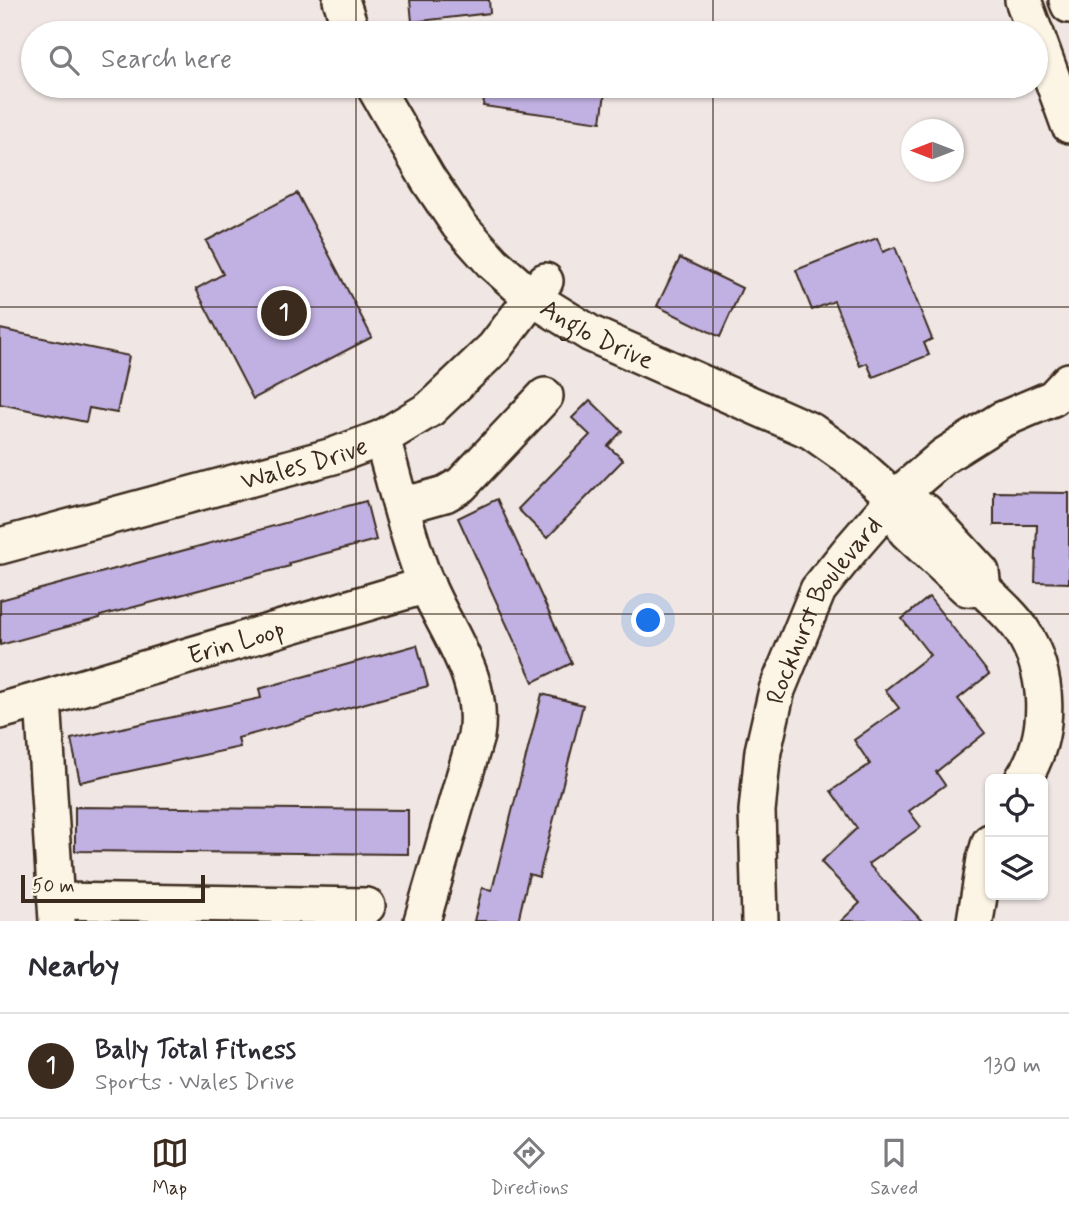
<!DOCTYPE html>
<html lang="en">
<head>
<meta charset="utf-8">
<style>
  :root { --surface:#fff; --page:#f2f2f3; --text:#2b2b33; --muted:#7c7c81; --line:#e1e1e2; --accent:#3b2a1e }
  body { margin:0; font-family:Mynerve,sans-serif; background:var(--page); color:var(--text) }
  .controls { position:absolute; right:21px; bottom:21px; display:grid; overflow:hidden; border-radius:10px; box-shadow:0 2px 5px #0004 }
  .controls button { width:63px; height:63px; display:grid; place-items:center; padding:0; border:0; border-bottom:2px solid var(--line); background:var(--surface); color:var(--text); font:35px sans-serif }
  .compass { position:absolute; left:901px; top:119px; width:63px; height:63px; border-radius:50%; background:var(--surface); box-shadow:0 2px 5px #0004; rotate:270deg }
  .scale { position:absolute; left:21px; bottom:18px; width:184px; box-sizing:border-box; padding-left:7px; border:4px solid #3b2a1e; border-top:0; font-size:19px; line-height:24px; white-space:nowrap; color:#3b2a1e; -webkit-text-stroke:5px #fcf5e5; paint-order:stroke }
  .you { position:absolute; left:649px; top:621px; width:24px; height:24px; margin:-18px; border:5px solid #fff; border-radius:50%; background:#1a73e8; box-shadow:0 0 0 10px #1a73e833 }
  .badge { display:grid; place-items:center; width:46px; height:46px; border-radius:50%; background:var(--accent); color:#fff; font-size:23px; font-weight:700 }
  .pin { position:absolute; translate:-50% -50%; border:4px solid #fff; box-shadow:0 2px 7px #0006 }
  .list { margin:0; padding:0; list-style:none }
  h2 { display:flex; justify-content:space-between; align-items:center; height:91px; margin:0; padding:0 28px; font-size:30px }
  h2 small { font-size:23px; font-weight:400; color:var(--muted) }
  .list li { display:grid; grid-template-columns:46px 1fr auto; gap:21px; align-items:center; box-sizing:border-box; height:105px; padding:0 28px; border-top:2px solid var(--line) }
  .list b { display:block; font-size:26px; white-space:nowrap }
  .list p { margin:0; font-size:23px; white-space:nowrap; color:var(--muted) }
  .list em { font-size:23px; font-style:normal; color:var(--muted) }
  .icon { flex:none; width:38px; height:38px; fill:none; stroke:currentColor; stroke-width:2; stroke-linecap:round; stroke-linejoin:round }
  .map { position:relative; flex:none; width:1069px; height:921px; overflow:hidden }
  .search { position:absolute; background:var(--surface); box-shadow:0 2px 5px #0004; left:21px; right:21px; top:21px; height:77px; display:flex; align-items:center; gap:18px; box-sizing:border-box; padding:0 24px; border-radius:38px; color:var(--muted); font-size:26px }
  .sheet { height:196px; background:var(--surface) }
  nav { display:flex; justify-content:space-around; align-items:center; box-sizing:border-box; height:98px; border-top:2px solid var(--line); background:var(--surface); font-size:19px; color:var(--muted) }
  nav a { display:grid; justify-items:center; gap:4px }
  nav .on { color:var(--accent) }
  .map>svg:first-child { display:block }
  .building { fill:#c1b1e2; stroke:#3b2a1e; stroke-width:2 }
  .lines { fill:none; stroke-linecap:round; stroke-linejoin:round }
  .minor-casing { stroke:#3b2a1e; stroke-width:40 }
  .minor { stroke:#fcf5e5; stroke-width:35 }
  .grid { fill:none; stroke:#3b2a1e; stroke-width:2; stroke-opacity:0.55 }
  .labels { text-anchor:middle; stroke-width:6; stroke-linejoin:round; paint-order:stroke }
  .street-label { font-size:26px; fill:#3b2a1e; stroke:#fcf5e5 }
</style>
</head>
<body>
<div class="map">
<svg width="1069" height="921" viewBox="0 0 1069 921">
  <rect width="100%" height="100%" fill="#f0e7e4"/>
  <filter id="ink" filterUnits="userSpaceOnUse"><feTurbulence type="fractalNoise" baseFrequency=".0143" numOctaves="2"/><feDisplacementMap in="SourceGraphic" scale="14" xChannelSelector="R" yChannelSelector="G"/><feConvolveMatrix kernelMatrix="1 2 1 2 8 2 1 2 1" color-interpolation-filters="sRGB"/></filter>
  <g filter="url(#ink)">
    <path class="building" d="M410,0h79l1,13 -78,9z
      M486,86h120l-5,36 -118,-16z
      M297,193l75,144 -119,62 -57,-110 27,-15 -17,-33z
      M877,238l6,14 12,-5 37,92 -8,4 5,12 -56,22 -6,-14 -7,3 -26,-65 -22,9 -16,-40z
      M680,258l62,30 -22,49 -63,-31z
      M0,329l129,27 -12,57 -28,-5 -3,14 -86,-18z
      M590,400l32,31 -14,15 15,14 -76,78 -29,-29 72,-74 -18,-17z
      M994,492l75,1v90l-34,-1 2,-57h-43z
      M497,499l75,164 -39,19 -75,-164z
      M366,501l10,39 -87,23 1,3 -190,50v2l-100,27v-45z
      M929,597l60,77 -31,25 27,34 -49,39 9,13 -36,26 12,16 -53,37 54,57h-81l19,-18 -39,-41 36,-34 -26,-37 39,-27 -16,-24 45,-32 -14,-18 45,-35 -28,-36z
      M417,645l11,41 -190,52 2,9 -160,35 -9,-43 190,-41 -2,-9z
      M542,694l41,11 -44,172 -10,-3 -11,47h-44l8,-33 10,2z
      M75,807l333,3v44l-333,-3z"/>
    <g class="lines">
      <defs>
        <g id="minor">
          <path d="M341,0l11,33"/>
          <path d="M1023,0l12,33"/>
          <path d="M1067,0l2,5"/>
          <path d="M1036,34l33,91"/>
          <path id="s1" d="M374,86l54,93 31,46 34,38 38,34 60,37 220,97 41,29 43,38 30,13 56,61 2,17"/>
          <path d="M382,438c13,44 23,90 39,133 20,56 65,103 55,165l-54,185"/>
          <path d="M895,498l11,33 61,57 16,1c13,13 28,25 38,40 29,44 31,106 2,150"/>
          <path d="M402,506l43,-12 16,-9 84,-89"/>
          <path id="s2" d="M0,546l333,-90 49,-18 48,-29 64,-61 51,-67"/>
          <path d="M0,711l43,-12"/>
          <path d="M56,901l311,5"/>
          <path id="s3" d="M57,921l-14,-222 384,-114"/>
          <path id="s4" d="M760,921l-3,-110 6,-60 14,-61 41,-100 32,-40 45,-52 49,-42 57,-36 52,-22 16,-17"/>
          <path d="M975,921l10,-62 5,-17"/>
        </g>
      </defs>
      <use href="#minor" class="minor-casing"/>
      <use href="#minor" class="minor"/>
    </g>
  </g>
  <path class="grid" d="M356,0v33M713,0v33M356,86v835M713,86v835M0,307h1069M0,614h1069"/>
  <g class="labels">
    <g class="street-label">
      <text dy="9" stroke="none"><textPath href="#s1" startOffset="341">Anglo Drive</textPath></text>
      <text dy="9" stroke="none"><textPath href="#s2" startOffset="315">Wales Drive</textPath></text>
      <text dy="9" stroke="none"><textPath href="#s4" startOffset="326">Rockhurst Boulevard</textPath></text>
      <text dy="9" stroke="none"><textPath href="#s3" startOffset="424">Erin Loop</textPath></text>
    </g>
  </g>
</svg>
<div class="controls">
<button><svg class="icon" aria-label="locate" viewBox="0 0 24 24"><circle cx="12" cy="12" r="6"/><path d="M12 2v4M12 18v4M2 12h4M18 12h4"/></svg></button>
<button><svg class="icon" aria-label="layers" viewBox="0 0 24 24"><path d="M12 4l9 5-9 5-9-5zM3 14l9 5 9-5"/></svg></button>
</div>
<svg class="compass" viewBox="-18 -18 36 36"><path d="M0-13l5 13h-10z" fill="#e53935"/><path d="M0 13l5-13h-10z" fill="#7c7c81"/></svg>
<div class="scale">50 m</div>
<div class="you"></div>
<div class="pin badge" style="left:284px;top:313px">1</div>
<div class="search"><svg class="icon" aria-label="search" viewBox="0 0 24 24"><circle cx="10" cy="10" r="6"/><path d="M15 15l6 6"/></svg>Search here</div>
</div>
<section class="sheet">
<h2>Nearby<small></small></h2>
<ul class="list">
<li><span class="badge">1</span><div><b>Bally Total Fitness</b><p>Sports · Wales Drive</p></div><em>130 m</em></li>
</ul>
</section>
<nav>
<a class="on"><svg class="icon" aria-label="map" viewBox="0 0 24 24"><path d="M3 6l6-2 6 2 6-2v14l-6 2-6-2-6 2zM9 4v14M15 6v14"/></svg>Map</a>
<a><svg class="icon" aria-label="directions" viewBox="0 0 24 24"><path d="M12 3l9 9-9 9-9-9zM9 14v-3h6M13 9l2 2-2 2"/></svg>Directions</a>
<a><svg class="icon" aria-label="saved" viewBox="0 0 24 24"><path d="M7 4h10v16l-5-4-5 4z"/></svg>Saved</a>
</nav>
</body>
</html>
